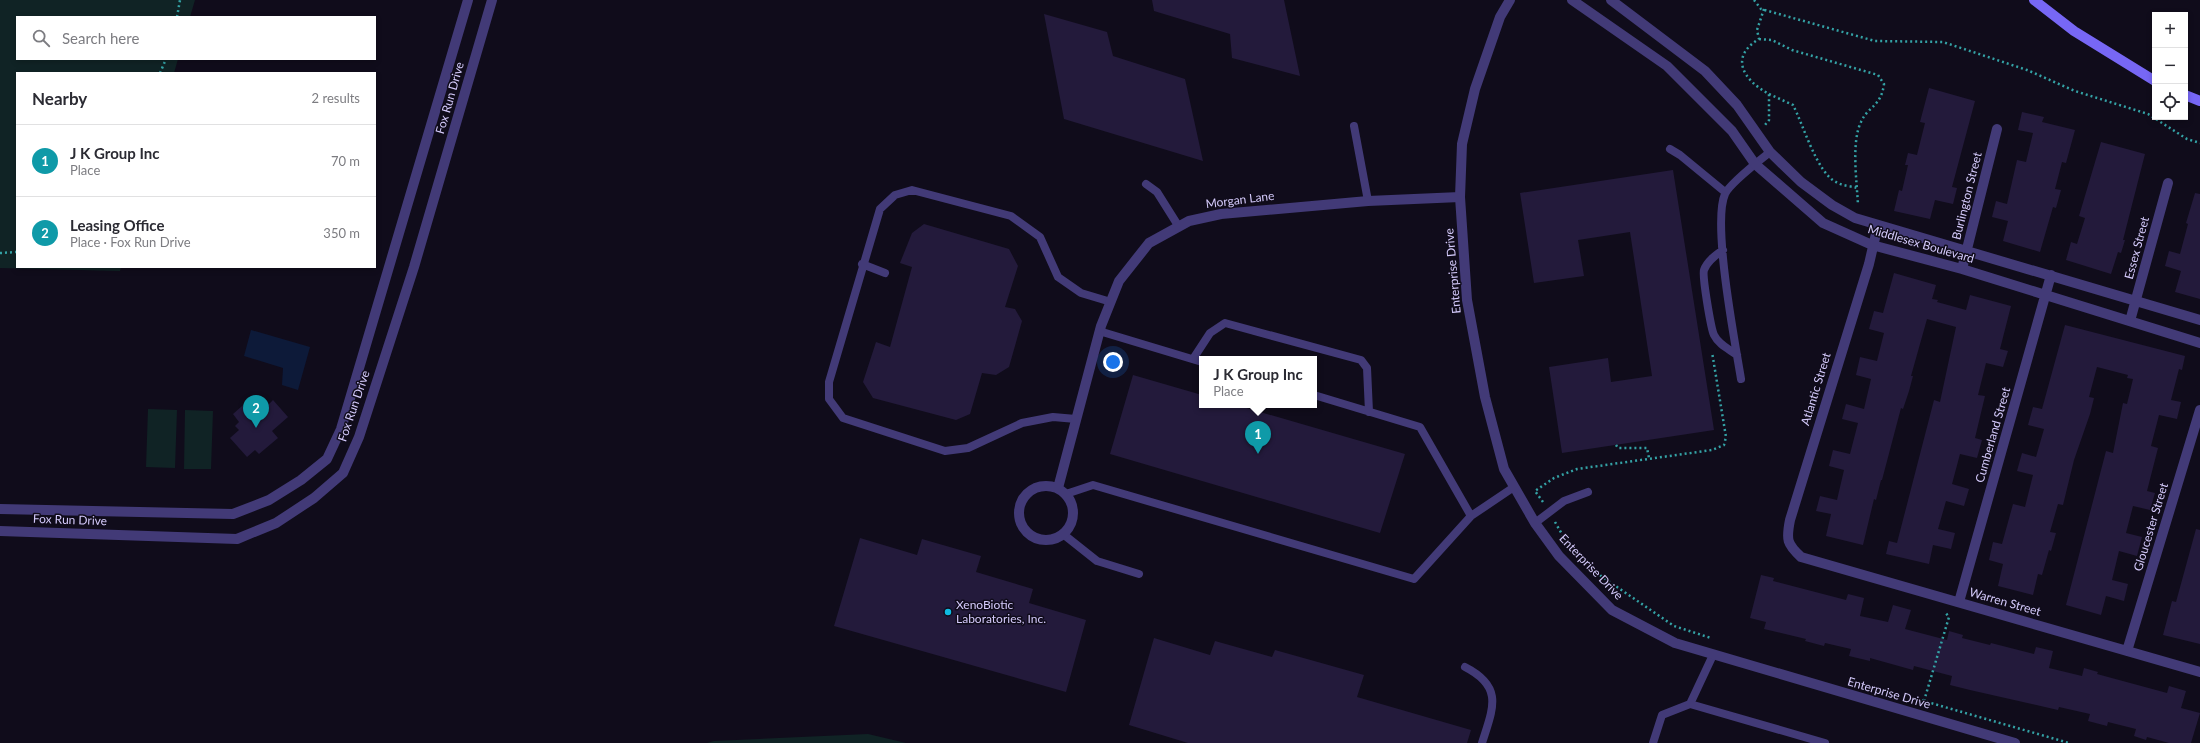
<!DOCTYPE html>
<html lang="en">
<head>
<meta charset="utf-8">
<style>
  :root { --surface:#fff; --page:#f2f2f3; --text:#2b2b33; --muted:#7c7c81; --line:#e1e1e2; --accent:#0f766e }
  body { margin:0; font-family:Lato,sans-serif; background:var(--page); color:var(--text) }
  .controls { position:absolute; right:12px; top:12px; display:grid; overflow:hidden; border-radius:0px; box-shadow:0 2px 6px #0003 }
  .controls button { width:36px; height:36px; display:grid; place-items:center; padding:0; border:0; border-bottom:1px solid var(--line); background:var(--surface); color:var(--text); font:20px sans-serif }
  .you { position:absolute; left:1113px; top:362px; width:14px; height:14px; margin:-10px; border:3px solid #fff; border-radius:50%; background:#1a73e8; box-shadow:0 0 0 6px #1a73e833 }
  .badge { display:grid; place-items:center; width:26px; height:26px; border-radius:50%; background:var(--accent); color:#fff; font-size:13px; font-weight:700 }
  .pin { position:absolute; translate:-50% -33px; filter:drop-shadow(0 1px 2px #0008) }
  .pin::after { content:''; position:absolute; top:21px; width:14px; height:12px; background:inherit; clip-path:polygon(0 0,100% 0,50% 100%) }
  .popup { position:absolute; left:1199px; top:356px; width:118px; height:52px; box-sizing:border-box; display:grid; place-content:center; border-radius:0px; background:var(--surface); filter:drop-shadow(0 1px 3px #0005); font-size:13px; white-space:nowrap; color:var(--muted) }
  .popup b { font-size:15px; color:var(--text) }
  .popup::after { content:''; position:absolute; left:50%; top:100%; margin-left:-8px; border:8px solid transparent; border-top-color:var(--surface) }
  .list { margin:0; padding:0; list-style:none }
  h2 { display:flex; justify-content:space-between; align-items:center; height:52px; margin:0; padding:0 16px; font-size:17px }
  h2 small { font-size:13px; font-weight:400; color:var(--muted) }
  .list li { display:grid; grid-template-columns:26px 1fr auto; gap:12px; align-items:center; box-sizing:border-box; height:72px; padding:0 16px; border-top:1px solid var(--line) }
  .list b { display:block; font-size:15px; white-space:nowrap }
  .list p { margin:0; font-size:13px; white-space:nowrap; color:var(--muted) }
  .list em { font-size:13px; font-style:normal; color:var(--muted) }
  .icon { flex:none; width:22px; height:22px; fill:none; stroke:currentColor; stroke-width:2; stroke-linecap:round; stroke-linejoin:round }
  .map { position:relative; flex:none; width:2200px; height:743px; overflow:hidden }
  .search { position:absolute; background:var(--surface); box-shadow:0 2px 6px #0003; left:16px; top:16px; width:360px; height:44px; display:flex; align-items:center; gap:10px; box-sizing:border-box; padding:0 14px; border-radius:0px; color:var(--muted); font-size:15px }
  .panel { position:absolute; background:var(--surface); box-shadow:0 2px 6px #0003; left:16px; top:72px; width:360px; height:196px; border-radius:0px }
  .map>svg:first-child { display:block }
  .green { fill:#102325 }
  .water { fill:#0d1a39 }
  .building { fill:#231a3b }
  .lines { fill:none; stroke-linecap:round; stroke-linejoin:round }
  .path { stroke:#34a2a5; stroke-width:2.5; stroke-dasharray:2 3; stroke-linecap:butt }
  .lane { stroke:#423a77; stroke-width:8 }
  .street { stroke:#423a77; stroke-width:10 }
  .secondary { stroke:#7767f5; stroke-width:10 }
  .poi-dot { fill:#0fbbe2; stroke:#100c1b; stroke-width:1.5 }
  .labels { text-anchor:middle; stroke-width:3; stroke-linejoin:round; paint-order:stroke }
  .street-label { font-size:12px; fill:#d4cafb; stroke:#100c1b }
  .poi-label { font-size:12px; fill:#d4cafb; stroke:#100c1b; text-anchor:start }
</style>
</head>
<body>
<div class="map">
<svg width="2200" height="743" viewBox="0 0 2200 743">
  <rect width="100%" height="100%" fill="#100c1b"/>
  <path class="green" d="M0,0h195l-5,17h-173v42h161l-4,14h-157v194h104l-1,4 -120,-3z
    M148,409l29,1 -2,58 -29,-1z
    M185,410l28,1 -2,58h-27z
    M868,734l38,9h-199l7,-2z"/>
  <path class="water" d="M251,330l59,17 -12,43 -16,-5 1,-17 -39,-12z"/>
  <path class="building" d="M1152,0h132l16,76 -68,-18 -2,-24 -76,-23z
    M1044,14l63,18 6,24 72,23 18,82 -139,-42z
    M1929,88l46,13 -23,86 5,1 -4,16 -18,-4 -5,19 -36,-8 5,-21 3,1 6,-26h-3l3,-12 9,2 8,-32 -5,-1z
    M2022,112l22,5 -2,5 33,8 -9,33 -4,-1 -7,27 6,1 -5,18 -3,-1 -13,45 -37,-11 5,-20 -16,-4 4,-16 11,3 10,-44 9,2 7,-29 -15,-3z
    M2101,142l44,12 -22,86h2l-4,13 -3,-1 -7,22 -45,-14 5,-18 6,2 8,-26 -6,-2z
    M1673,170l41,260 -152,23 -13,-86 59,-9 3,24 41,-6 -22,-144 -52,8 6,36 -50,7 -14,-90z
    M2195,193l5,1v105l-25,-7 6,-21 -16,-5 4,-15 11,3 8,-30 -2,-1z
    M924,224l85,25 9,17 -13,41 10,2 7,12 -13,46 -13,8 -14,-2 -12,41 -14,6 -83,-22 -10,-16 13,-40 14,5 22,-80 -12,-4 12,-30z
    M1894,273l42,12 -4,14 6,1 -1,2 29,8 4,-15 41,11 -11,43 8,2 -5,16 -17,-4 -8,32 7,1 -10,42 7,2 -5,18 -17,-4 -8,30 17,5 -5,17 -18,-5 -8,28 17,4 -4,16 -18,-4 -4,19 -43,-10 3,-13 8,2 37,-143 6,2 16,-75 -29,-8 -16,57h2l-4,15 -6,18 -2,-1 -19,72h-1l-5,20 -2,-1 -11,46 -37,-9 5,-22 -15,-3 4,-15 17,4 7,-30 -15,-4 4,-16 17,4 8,-31 -16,-4 4,-15 18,5 7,-30 -15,-4 4,-18 17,4 7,-28 -15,-4 5,-18 9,2z
    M2065,325l120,31 -3,14 -3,-1 -8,31 10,2 -4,17 -18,-4 -8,31 7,2 -11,43 8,2 -5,17 -17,-4 -7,27 16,4 -5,19 -18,-5 -7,29 16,4 -4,17 -18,-5 -5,19 -35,-10 40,-154 7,2 10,-50 4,1 6,-25 -6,-1 1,-3 -31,-8 -8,30 5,1 -4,16 -16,46 -11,45 -5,-1 -8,28 6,1 -5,18 -2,-1 -7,25 -4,-1 -5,21 -35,-9 5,-22 -14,-4 4,-18 9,2 11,-40 12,3 8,-32 -16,-4 5,-18 14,4 8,-28 -16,-4 5,-18 9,2z
    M1133,375l69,20v10h34l169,49 -25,79 -270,-79z
    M250,399l7,7 5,-4 4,5 7,-7 15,17 -16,14 6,7 -19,16 -4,-4 -8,7 -17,-19 9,-8 -4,-4 4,-4 -6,-8z
    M2196,529l4,1v114l-37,-9 9,-34 4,1z
    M860,538l57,17 5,-16 59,17 -5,16 57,17 -4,14 57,17 -20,72 -232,-66z
    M1761,575l13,3 -1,3 73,19 2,-6 16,4 -4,18 28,6 5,-17 18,5 -6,19 42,11 2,-9 14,4 -1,3 28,7 1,-2 43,11 2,-7 17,4 -4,17 33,8 2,-8 14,4 -1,2 70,19 2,-7 17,5 -5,17 19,5 -9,30h-22l-22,-6 -1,3 -12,-4 2,-7 -28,-7 -1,4 -19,-5 2,-7 -31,-7 -1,3 -88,-20 -20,-5 2,-9 -38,-10 -1,4 -43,-12v3l-21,-5 2,-7 -26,-6 -1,3 -19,-5 1,-2 -42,-10 2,-7 -16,-4z
    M1154,638l56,17 5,-14 57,16 3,-7 89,25 -7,22 114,33 -4,13h-279l-59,-18z"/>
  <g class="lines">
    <path class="path" d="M1754,0l7,9 114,32 68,1 84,28 48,21 73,23 39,25 13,4
      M1764,9l-7,21 2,9c-30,18 -16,41 10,55v26l-4,5
      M177,17l3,-17
      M1759,39l13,1 20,10 86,25 6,9c-3,23 -16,22 -23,38 -10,20 -4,61 -3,83
      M160,73l6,-14
      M1769,94l24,11c10,19 24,68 43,77 6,4 15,4 21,6
      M0,253l17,-1
      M1616,445l2,3h29l2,10
      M1543,502l-8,-11 19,-13 23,-9 135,-19 12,-5 2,-8 -14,-85
      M1555,522l8,14 38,40 73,50 37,12
      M1917,699l152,44
      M1924,701l25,-84 -4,-5"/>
    <path class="lane" d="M1354,126l14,75
      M1670,149l10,6 45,37
      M1146,184l11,8 22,35
      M1723,250c-7,5 -16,11 -19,20 -2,6 7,59 10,65 5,10 15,14 23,20
      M862,264l23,9
      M1099,331l103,31
      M1193,359l17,-26 15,-10 136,37 6,8 2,44
      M1741,379c-6,-37 -29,-156 -16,-185 4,-10 35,-34 45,-42
      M1076,419l-23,-2 -31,6 -54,25 -23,3 -102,-33 -14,-19v-17l51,-173 15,-14 17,-5 99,26 29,21 18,40 23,16 30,9
      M1066,494l27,-9 321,94 57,-63 -51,-89 -106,-32
      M1471,516l43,-29
      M1535,523l29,-22 24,-9
      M1063,534l34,27 42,13
      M1465,667c39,20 28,41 17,76
      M1690,704l135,39
      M1653,743l9,-28 28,-11 23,-49"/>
    <path class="street" d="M1510,0l-10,17 -25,72 -13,55 -2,53 7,103 18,97 19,72 31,54 24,33 53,54 63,33 340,100
      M1572,0l95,66 65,65 23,33 68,59 49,22 90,24 238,74
      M1611,0l94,71 32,34 33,47 31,30 31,23 23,13 345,102
      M1878,225l-9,39 -79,256c-4,20 -3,24 11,37l399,115
      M1962,269l35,-140
      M2130,321l38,-138
      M1019 513a27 27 0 1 1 54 0a27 27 0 1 1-54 0Z
      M1058,488l43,-162 18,-45 30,-38 40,-22 32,-7 147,-13 92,-4
      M0,509l233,5 36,-14 32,-20 26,-21 14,-30 127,-429
      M0,531l237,8 39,-16 38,-25 29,-25 16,-36 55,-170 78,-267
      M1959,602l92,-327
      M2127,651l73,-241"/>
    <path class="secondary" d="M2034,0l40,31 81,50
      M2185,95l15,6"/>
  </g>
  <circle class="poi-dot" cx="948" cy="612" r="4"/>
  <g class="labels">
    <g class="street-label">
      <text transform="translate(450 98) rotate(-74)" y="4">Fox Run Drive</text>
      <text transform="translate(1967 196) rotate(-76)" y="4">Burlington Street</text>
      <text transform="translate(1240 200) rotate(-7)" y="4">Morgan Lane</text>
      <text transform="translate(1921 244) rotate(16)" y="4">Middlesex Boulevard</text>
      <text transform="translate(2137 248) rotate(-75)" y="4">Essex Street</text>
      <text transform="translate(1453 271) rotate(-95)" y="4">Enterprise Drive</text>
      <text transform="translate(1816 389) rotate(-73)" y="4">Atlantic Street</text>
      <text transform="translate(354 406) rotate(-71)" y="4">Fox Run Drive</text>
      <text transform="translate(1993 435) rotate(-74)" y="4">Cumberland Street</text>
      <text transform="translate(70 520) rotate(2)" y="4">Fox Run Drive</text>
      <text transform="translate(2151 527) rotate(-73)" y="4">Gloucester Street</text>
      <text transform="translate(1591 567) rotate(46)" y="4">Enterprise Drive</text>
      <text transform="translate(2005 602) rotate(16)" y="4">Warren Street</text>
      <text transform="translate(1889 693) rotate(16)" y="4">Enterprise Drive</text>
    </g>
    <g class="poi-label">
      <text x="956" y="609">XenoBiotic<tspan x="956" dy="14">Laboratories, Inc.</tspan></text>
    </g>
  </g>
</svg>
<div class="controls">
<button>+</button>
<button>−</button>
<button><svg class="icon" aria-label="locate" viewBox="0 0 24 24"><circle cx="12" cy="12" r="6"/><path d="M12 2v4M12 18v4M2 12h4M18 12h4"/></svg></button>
</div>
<div class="you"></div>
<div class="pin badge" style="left:1258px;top:454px;background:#0f9aa8">1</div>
<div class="popup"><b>J K Group Inc</b>Place</div>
<div class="pin badge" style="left:256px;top:428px;background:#0f9aa8">2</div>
<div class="search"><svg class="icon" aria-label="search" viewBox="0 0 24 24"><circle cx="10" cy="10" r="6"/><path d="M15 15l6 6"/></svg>Search here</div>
<section class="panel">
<h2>Nearby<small>2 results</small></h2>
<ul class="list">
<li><span class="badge" style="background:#0f9aa8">1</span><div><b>J K Group Inc</b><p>Place</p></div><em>70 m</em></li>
<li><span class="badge" style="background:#0f9aa8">2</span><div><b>Leasing Office</b><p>Place · Fox Run Drive</p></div><em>350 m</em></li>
</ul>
</section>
</div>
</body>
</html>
